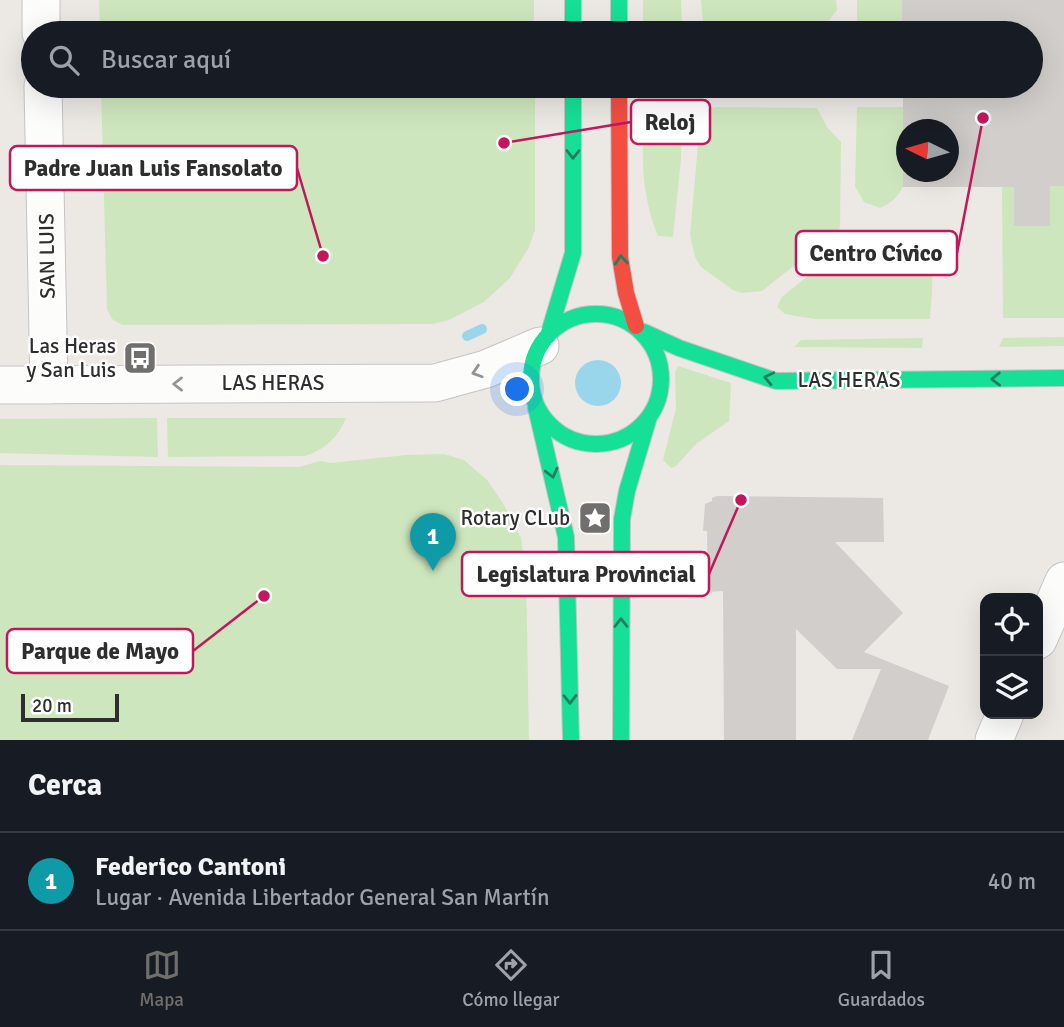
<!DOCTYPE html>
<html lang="es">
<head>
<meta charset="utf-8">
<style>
  :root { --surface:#171b24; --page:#20242c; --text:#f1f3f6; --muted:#9ea1a6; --line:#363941; --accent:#706f6e }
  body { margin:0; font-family:Signika,sans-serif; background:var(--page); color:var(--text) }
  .controls { position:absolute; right:21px; bottom:21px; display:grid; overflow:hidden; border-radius:14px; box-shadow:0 7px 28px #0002 }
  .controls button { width:63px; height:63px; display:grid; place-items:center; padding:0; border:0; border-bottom:2px solid var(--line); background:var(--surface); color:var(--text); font:35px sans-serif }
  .compass { position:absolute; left:896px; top:119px; width:63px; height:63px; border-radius:50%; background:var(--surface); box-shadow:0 7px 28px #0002; rotate:275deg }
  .scale { position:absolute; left:21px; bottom:18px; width:98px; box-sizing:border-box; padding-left:7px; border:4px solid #2e2e2e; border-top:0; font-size:19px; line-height:24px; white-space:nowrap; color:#2e2e2e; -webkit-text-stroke:5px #fff; paint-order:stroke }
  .you { position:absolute; left:518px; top:390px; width:24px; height:24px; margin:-18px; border:5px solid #fff; border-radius:50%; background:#1a73e8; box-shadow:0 0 0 10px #1a73e833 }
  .badge { display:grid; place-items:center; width:46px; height:46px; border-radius:50%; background:var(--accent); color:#fff; font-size:23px; font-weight:700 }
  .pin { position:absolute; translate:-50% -58px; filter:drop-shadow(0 2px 4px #0008) }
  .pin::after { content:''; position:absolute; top:37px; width:24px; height:21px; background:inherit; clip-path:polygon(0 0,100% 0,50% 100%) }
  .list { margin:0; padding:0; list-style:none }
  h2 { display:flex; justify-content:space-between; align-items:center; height:91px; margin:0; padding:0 28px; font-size:30px }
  h2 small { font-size:23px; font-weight:400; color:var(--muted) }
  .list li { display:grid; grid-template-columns:46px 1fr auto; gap:21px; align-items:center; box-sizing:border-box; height:98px; padding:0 28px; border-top:2px solid var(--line) }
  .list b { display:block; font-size:26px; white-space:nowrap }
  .list p { margin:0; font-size:23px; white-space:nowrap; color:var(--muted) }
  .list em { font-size:23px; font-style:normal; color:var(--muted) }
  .icon { flex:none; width:38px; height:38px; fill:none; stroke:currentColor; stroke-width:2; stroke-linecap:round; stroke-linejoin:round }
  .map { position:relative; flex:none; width:1064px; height:740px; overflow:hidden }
  .search { position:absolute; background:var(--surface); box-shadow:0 7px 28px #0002; left:21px; right:21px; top:21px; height:77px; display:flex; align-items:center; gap:18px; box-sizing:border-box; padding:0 24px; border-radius:38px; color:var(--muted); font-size:26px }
  .sheet { height:189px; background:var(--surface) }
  nav { display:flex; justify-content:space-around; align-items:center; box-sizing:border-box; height:98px; border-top:2px solid var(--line); background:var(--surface); font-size:19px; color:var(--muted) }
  nav a { display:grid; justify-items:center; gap:4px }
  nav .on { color:var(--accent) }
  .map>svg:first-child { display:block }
  .green { fill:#cee6be }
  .water { fill:#99d6ec }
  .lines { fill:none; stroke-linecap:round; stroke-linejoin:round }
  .stream { stroke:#99d6ec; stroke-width:10 }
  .building { fill:#d1cecb; fill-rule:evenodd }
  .street-casing { stroke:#c5c4c5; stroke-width:39 }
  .fast-casing { stroke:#c6c5c4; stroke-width:18 }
  .jam-casing { stroke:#c6c5c4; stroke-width:18 }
  .street { stroke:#fcfcfb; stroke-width:37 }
  .fast { stroke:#16e098; stroke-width:16 }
  .jam { stroke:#f24e42; stroke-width:16 }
  .oneway { stroke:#237e5e }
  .oneway2 { stroke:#959594 }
  .labels { text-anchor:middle; stroke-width:5; stroke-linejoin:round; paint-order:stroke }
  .street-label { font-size:21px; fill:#2e2e2e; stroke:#fff }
  .poi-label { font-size:21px; fill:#2e2e2e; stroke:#fff; text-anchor:end }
  .leader { fill:none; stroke:#c2185b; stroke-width:2.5 }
  .callout-dot { fill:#c2185b; stroke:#fff; stroke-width:2.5 }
  .callout { fill:#fff; stroke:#c2185b; stroke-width:2.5 }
  .callout-label { font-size:23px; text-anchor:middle; font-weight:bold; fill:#2e2e2e }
</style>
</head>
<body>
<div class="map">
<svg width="1064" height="740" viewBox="0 0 1064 740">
  <rect width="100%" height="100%" fill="#ece8e4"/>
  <path class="green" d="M99,0h435v33h-434z
    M643,0h38l1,33h-29l-10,-6z
    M701,0h135l1,10 -18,23h-115z
    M857,0h45v33h-45z
    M101,86h434v144l-6,17 -19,31 -26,24 -35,18 -17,4 -310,1 -10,-6 -5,-10z
    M653,106h23l6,5 -1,48 -8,78 -15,-1c-13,-32 -16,-61 -15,-95l10,-12z
    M716,107l101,1 10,19 14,15 -1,85 -2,4 -76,60 -20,2 -9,-3 -32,-23 -6,-10 -5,-22 10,-113 8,-13z
    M857,107h46v80c-6,11 -12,16 -23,21l-16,-6 -9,-16z
    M1050,186h14v132h-61l-1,-131h12v39h35z
    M865,235c14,0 31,-2 45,3 31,9 21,56 20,81h-116l-29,-5 -8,-7 5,-10 69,-56z
    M1064,337v9l-65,1 4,-9z
    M923,338l-1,10 -128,-1 7,-7z
    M678,366l53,17 -2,38 -33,23 -21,23 -4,1 -8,-8 13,-52 -1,-35z
    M157,418l1,39 -158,-4v-34z
    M167,418h179c-8,20 -22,32 -41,38l-137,1z
    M444,454l20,6 23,20 16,23 18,35 5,35 3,167h-529v-275l299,2 21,-6 11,2 75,-8z"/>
  <path class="water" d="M575 383a23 23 0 1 1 46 0a23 23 0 1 1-46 0Z"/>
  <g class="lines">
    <path class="stream" d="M467,336l15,-7"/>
  </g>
  <path class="building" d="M902,0h162v186h-14v40h-36v-39h-111v-101h128v-53h-129zM906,130h42v42h-42z
    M717,496l166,2 1,44h-49l68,71 -39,39 85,34 -21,54h-76l29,-71h-44l-41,-40v111h-72l-1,-149 -15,1 -1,-61h-4l2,-27 7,-3v-3z"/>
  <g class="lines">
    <defs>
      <path id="street" d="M41,0v33
        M43,86l6,299
        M0,385l435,-2 51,-14 54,-23
        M1038,640l26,-59
        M994,740l11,-26"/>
      <path id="fast" d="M573,0v33
        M619,0v33
        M531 379a65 65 0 1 1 130 0a65 65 0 1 1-130 0Z
        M644,332l35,16 97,33 288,-3
        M548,336l25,-83v-167
        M536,408l30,129 5,203
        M621,740l1,-221 5,-28 22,-74"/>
      <path id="jam" d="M619,86l1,171 6,36 10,33"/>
    </defs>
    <use href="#street" class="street-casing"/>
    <use href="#fast" class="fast-casing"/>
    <use href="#jam" class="jam-casing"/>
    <use href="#street" class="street"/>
    <use href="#fast" class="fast"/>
    <use href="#jam" class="jam"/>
  </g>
  <defs><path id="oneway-chevron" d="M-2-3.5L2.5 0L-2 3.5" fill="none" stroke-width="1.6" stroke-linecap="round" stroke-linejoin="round" transform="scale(1.75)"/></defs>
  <g class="oneway">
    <use href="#oneway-chevron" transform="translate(573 154) rotate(90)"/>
    <use href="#oneway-chevron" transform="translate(621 260) rotate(-95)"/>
    <use href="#oneway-chevron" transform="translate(769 378) rotate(-167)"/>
    <use href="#oneway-chevron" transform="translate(996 379) rotate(179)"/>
    <use href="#oneway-chevron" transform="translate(552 473) rotate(76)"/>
    <use href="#oneway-chevron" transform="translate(621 623) rotate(-90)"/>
    <use href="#oneway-chevron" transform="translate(570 699) rotate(89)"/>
  </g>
  <g class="oneway2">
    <use href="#oneway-chevron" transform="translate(477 372) rotate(162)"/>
    <use href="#oneway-chevron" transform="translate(178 384) rotate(180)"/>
  </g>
  <defs>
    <symbol id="bus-square" viewBox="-11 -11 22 22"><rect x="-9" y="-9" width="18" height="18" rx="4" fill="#706f6e" stroke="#fff"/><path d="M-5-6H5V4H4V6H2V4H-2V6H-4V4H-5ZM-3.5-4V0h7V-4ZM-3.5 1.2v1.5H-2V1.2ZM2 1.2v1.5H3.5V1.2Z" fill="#fff"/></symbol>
    <symbol id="sight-square" viewBox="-11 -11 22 22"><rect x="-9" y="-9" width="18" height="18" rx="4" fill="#706f6e" stroke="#fff"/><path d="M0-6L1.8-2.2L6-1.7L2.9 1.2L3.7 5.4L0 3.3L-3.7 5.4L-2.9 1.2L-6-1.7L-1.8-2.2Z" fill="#fff"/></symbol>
  </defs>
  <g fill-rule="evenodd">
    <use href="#bus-square" x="121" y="339" width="38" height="38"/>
    <use href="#sight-square" x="576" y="499" width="38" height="38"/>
  </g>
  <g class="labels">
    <g class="street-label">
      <text transform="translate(47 256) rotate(-91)" y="7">SAN LUIS</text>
      <text x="849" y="387">LAS HERAS</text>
      <text x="273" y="390">LAS HERAS</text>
    </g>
    <g class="poi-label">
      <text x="116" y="353">Las Heras<tspan x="116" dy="24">y San Luis</tspan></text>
      <text x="570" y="525">Rotary CLub</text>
    </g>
  </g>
  <path class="leader" d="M504 143L631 122M323 256L297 168M983 118L957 253M741 500L709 574M264 596L193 651"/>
  <g class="callout-dot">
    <circle cx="504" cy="143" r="7"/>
    <circle cx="323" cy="256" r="7"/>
    <circle cx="983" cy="118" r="7"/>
    <circle cx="741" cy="500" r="7"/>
    <circle cx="264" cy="596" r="7"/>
  </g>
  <g class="callout">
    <rect x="631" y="100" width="79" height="44" rx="7"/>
    <rect x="10" y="146" width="287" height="44" rx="7"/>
    <rect x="796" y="231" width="161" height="44" rx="7"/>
    <rect x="462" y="552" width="247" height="44" rx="7"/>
    <rect x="7" y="629" width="186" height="44" rx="7"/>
  </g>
  <g class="callout-label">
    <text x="670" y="130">Reloj</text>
    <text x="153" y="176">Padre Juan Luis Fansolato</text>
    <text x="876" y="261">Centro Cívico</text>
    <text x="586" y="582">Legislatura Provincial</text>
    <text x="100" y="659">Parque de Mayo</text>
  </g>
</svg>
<div class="controls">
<button><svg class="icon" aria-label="locate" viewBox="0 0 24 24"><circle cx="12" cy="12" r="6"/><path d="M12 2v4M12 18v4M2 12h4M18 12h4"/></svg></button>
<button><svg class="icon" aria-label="layers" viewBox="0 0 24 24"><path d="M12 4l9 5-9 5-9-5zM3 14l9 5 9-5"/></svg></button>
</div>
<svg class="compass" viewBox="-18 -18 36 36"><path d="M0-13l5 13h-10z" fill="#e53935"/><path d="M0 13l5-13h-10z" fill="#9ea1a6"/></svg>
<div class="scale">20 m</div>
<div class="you"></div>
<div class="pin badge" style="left:433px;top:571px;background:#0f9aa8">1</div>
<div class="search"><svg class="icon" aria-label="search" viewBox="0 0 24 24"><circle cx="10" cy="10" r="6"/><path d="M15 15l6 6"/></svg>Buscar aquí</div>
</div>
<section class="sheet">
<h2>Cerca<small></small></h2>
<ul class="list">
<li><span class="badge" style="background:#0f9aa8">1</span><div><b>Federico Cantoni</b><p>Lugar · Avenida Libertador General San Martín</p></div><em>40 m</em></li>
</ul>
</section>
<nav>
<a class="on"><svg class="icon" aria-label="map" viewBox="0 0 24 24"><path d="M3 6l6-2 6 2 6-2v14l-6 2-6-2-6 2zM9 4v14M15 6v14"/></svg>Mapa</a>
<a><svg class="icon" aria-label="directions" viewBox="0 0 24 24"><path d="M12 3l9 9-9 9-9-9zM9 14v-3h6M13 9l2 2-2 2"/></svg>Cómo llegar</a>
<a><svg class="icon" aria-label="saved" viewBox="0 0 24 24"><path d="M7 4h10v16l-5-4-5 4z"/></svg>Guardados</a>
</nav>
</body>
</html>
